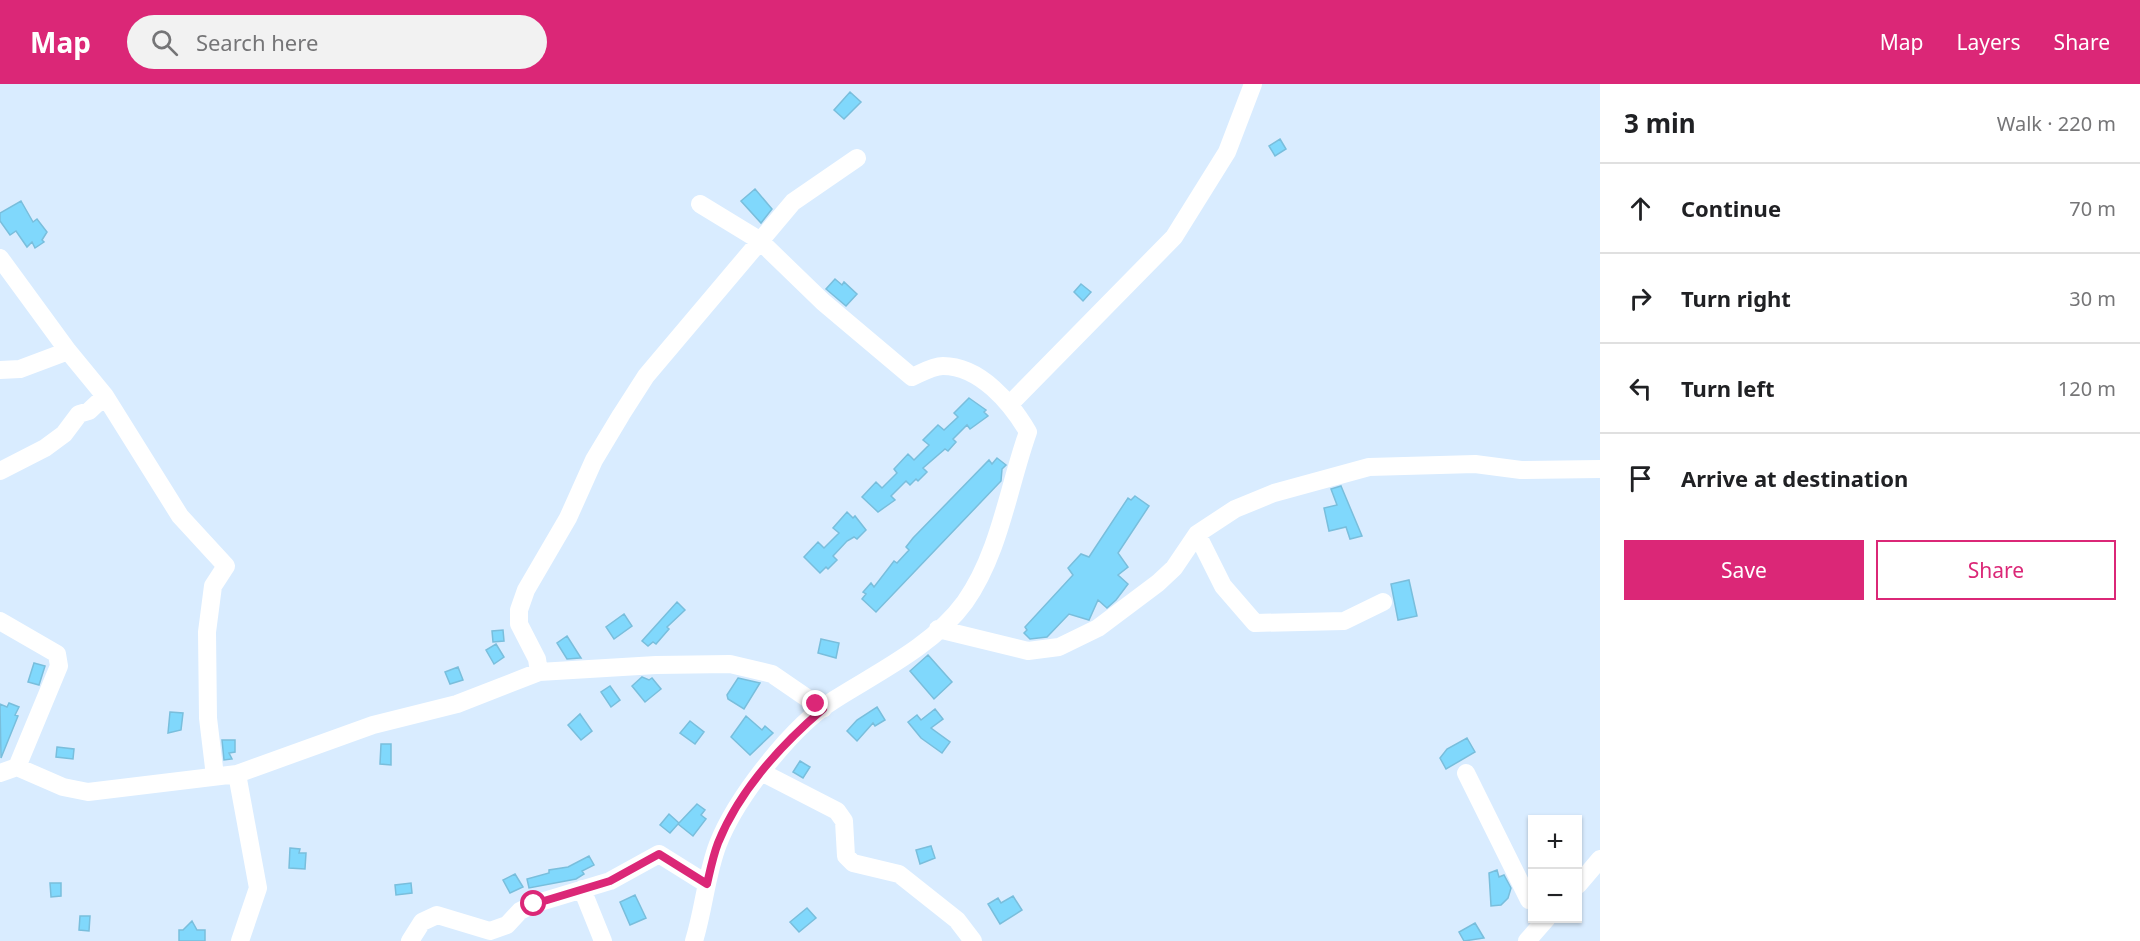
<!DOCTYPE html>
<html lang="en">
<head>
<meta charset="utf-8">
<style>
  :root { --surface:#fff; --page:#f2f2f2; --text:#202124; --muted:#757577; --line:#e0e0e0; --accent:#db2777 }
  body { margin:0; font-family:"Noto Sans",sans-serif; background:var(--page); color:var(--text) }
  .controls { position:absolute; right:18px; bottom:18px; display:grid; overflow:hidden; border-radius:0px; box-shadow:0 2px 4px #0004 }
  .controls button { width:54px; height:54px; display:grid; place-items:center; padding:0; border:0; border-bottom:2px solid var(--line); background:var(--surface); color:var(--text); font:30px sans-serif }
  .stop { position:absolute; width:18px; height:18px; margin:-14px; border:4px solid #db2777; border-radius:50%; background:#fff }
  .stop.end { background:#db2777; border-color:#fff; box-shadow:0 2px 6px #0008 }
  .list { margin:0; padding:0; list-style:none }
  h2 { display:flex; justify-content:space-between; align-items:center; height:78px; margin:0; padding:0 24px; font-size:26px }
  h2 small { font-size:20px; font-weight:400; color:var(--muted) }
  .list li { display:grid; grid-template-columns:39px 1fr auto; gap:18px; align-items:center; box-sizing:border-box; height:90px; padding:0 24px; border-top:2px solid var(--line) }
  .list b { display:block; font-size:22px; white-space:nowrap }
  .list em { font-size:20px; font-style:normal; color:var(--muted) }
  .actions { display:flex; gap:12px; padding:18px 24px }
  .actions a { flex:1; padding:14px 0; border:2px solid var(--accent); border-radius:0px; text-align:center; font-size:21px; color:var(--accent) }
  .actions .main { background:var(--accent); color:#fff }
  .icon { flex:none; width:33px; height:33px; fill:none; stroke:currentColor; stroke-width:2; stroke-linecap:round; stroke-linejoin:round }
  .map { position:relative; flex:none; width:1600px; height:857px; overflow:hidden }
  header { display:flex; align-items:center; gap:36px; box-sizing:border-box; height:84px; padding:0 30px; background:var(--accent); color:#fff }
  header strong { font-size:28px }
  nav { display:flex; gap:33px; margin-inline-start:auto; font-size:21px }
  .search { width:420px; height:54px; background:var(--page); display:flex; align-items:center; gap:15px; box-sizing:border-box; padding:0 21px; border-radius:33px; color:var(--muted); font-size:22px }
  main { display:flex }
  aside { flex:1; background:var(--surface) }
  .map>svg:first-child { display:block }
  .building { fill:#80d8fc; stroke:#79bedc; stroke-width:1.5 }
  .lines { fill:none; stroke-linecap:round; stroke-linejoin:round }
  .minor { stroke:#fff; stroke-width:18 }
  .route { stroke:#db2777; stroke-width:8 }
</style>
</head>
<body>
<header>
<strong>Map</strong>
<div class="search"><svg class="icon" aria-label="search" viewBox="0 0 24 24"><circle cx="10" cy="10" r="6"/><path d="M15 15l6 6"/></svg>Search here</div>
<nav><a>Map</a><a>Layers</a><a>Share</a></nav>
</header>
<main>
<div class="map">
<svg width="1600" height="857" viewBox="0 0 1600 857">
  <rect width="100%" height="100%" fill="#d9ecff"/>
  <path class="building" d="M850,8l11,10 -17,17 -10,-9z
    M1280,55l6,10 -11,7 -6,-10z
    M755,105l17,20 -11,14 -20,-22z
    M21,117l12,21 4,-3 10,13 -5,8 2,2 -9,6 -3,-6 -5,5 -11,-16 -6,4 -10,-14v-8z
    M835,195l7,6 2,-3 13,12 -11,12 -20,-17z
    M1081,200l10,8 -8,9 -9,-9z
    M969,314l17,12 -2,2 4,4 -18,13 -3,-4 -14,14 3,3 -8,9 -3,-2 -22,19 4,4 -9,9 -2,-2 -6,6 -4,-4 -15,15 4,4 -17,12 -16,-15 14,-15 6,6 15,-15 -3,-4 14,-15 6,6 15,-15 -6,-5 15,-15 6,5 14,-13 -4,-4z
    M997,374l9,7 -4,4 -1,12 -125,131 -14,-13 4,-5 -3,-2 8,-9 3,4 20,-26 3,2 12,-13 -3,-3 7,-9 76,-78 3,4z
    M1341,402l21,50 -12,3 -4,-12 -17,4 -5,-23 13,-3 -6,-16z
    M1135,412l14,10 -31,47 10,14 -10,8 10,9 -12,16 -9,8 -9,-8 -9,20 -20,-6 -22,23 -17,2 -6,-6 3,-3 -2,-3 48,-52 -5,-7 13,-14 8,3 39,-59 3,2z
    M847,428l6,6 2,-2 11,14 -9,9 -3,-2 -7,4 -14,15 4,4 -9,9 -2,-2 -6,6 -16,-16 14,-15 6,6 15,-15 -6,-5z
    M1409,496l8,36 -19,4 -7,-36z
    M677,518l8,8 -18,17 2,2 -13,15 -3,-2 -5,4 -6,-5z
    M624,530l8,12 -18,13 -8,-12z
    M503,546l1,11 -11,1 -1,-11z
    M567,552l14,22h-1l-13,1 -10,-16z
    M821,555l18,4 -3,15 -18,-5z
    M496,560l8,13 -10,7 -8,-14z
    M928,571l24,27 -18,17 -24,-28z
    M34,579l11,3 -6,19 -11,-3z
    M458,583l5,13 -13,4 -5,-12z
    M642,593l7,3 3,-2 9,11 -16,13 -13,-16z
    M738,594l22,5 -16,26 -16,-10 -1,-4z
    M610,602l10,14 -9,7 -10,-15z
    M9,619l10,4 -4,8 3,1 -17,42 -1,-54 7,3z
    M877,623l8,13 -10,6 -2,-3 -16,18 -10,-10 10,-11z
    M935,625l8,10 -12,9 19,14 -8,11 -21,-15 -13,-16 9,-7 4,5z
    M170,628l13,1 -2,17 -13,3z
    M580,630l12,17 -11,9 -13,-15z
    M746,632l16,14 3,-4 8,7 -23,22 -19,-18z
    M690,637l14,11 -9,12 -15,-11z
    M1467,654l8,14 -29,17 -6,-11 7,-9z
    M222,656h13v12l-6,1 3,6 -8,1z
    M381,660h10v21l-11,-1z
    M57,663l17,2 -1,10 -17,-2z
    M800,677l10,6 -7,11 -10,-6z
    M697,720l8,6 -4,5 5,4 -13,17 -15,-12 -8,9 -10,-8 9,-11 10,9z
    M931,762l4,12 -15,6 -4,-14z
    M290,764l10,1 -1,4h7l-1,16 -16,-1z
    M589,772l5,9 -12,6 2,3 -8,5 -47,9 -2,-9 22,-6v-3l19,-3z
    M1497,786l2,7 5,-2 7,13 -3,10 -7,7 -10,1 -2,-33z
    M515,790l8,13 -13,6 -7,-13z
    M50,799h11v13l-10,1z
    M411,799l1,10 -16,2 -1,-10z
    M635,811l11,23 -16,7 -10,-23z
    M1013,812l9,14 -22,14 -12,-20 10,-6 3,5z
    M807,824l9,10 -17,14 -9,-10z
    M80,832h10l-1,15 -10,-1z
    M192,837l5,9h8v11h-26v-11h4z
    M1475,839l9,15 -20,3 -5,-9z"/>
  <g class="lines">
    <path class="minor" d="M0,174l68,93 37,45 75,120 46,50 -13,20 -6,46 1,86 7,58
      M0,286l20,-1 48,-18
      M1010,320l164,-167 53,-85 26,-68
      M0,387l45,-23 19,-14 15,-20 10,-3 16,-15
      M1197,450l26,52 32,37 89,-2 39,-19
      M0,537l57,33 2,12 -42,101
      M938,545l90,22 31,-4 39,-19 60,-45 16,-15 23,-34 38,-25 39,-16 95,-26 106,-3 46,6 79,-1
      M539,588l-2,-13 -18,-35v-14l7,-20 42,-72 26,-58 27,-45 25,-39 147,-174 64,-44
      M0,689l17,-6 46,20 25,5 149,-18 136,-49 84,-21 82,-32 117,-7 74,-1 42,10 51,35
      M763,689l74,38 7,10 2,35 7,7 46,11 58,46 16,21
      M1466,689l63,127h3
      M237,690l21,114 -18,53
      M1578,801l22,-26
      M582,805l21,52
      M410,857l12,-19 15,-7 53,16 17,-6 13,-14 14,-7 76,-23 49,-27 48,30
      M694,857c10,-32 12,-66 24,-97 18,-46 74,-118 116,-144 44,-28 99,-54 131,-98 35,-50 43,-114 63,-170 -17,-29 -48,-66 -85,-66 -10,0 -22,7 -31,11l-89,-75 -64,-62 -59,-36
      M1527,857l20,-23"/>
  </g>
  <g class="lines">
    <path class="route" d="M534,820l76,-23 49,-27 48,30c3,-13 6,-28 11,-41 21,-52 63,-98 105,-134l-7,-5"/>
  </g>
</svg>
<div class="controls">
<button>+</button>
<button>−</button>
</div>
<div class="stop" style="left:534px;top:820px"></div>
<div class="stop end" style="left:816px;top:620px"></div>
</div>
<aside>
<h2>3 min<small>Walk · 220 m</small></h2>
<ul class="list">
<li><svg class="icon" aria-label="ahead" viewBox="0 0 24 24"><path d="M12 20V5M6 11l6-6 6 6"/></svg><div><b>Continue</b></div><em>70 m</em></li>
<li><svg class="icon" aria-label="right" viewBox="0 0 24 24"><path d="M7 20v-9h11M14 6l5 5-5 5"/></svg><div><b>Turn right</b></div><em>30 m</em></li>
<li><svg class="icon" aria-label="left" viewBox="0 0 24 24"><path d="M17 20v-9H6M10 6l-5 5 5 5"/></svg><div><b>Turn left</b></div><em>120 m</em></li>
<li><svg class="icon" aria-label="arrive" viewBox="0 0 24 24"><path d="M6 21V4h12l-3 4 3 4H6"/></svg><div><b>Arrive at destination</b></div></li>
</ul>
<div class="actions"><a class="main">Save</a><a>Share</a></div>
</aside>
</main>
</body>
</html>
